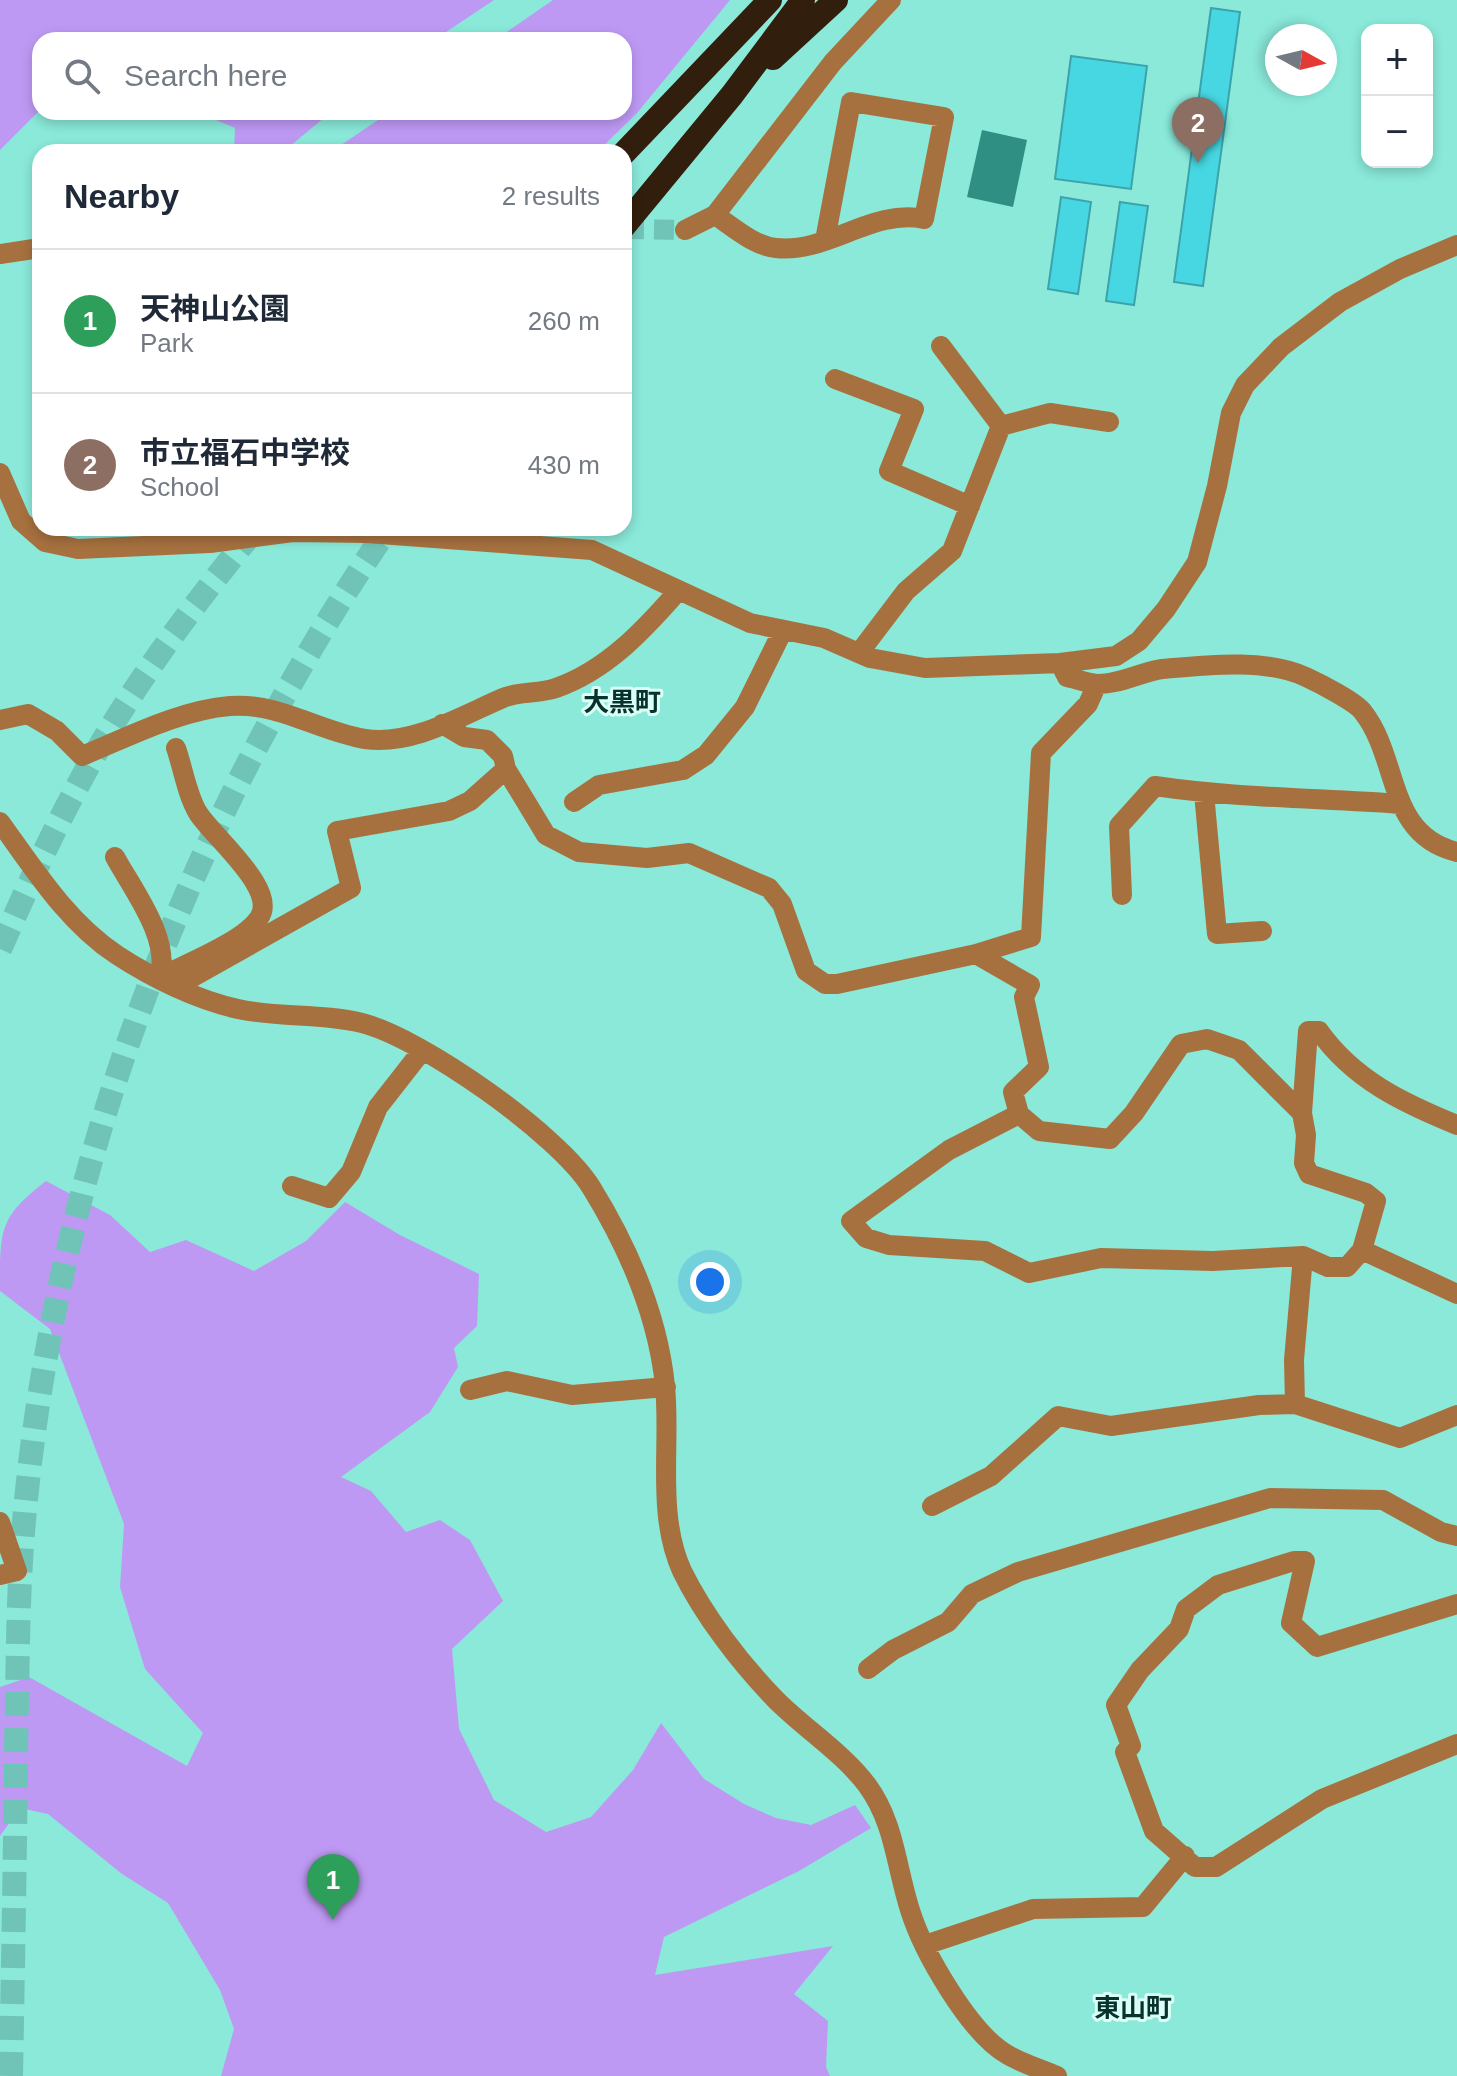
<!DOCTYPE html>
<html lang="en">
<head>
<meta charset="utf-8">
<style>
  :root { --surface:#fff; --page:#f2f2f3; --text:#1f2937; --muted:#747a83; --line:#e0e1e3; --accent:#0f766e }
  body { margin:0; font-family:Arial,"Noto Sans JP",sans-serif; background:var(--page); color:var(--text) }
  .controls { position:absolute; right:24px; top:24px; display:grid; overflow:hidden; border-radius:16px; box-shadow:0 4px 12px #0003 }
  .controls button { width:72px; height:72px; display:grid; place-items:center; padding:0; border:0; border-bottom:2px solid var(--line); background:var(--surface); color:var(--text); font:40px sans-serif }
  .compass { position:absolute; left:1265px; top:24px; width:72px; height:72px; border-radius:50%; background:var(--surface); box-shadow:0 4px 12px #0003; rotate:98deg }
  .you { position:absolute; left:710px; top:1282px; width:28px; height:28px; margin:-20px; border:6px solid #fff; border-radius:50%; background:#1a73e8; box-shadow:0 0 0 12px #1a73e833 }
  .badge { display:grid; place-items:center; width:52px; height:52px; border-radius:50%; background:var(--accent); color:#fff; font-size:26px; font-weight:700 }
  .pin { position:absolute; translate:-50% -66px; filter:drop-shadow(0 2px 4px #0008) }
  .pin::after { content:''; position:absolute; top:42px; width:28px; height:24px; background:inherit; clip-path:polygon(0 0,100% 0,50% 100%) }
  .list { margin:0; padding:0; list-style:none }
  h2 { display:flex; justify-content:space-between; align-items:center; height:104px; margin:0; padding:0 32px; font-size:34px }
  h2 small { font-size:26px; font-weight:400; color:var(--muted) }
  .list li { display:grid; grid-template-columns:52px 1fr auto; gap:24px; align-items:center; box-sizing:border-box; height:144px; padding:0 32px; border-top:2px solid var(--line) }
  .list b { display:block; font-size:30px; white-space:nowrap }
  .list p { margin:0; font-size:26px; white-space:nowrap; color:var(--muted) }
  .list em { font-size:26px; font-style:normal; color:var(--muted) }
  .icon { flex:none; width:44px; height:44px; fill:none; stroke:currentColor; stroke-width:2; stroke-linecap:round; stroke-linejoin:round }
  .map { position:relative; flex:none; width:1457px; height:2076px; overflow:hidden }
  .search { position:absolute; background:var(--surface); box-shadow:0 4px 12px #0003; left:32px; top:32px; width:600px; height:88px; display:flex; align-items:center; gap:20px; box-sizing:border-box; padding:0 28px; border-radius:24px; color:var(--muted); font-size:30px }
  .panel { position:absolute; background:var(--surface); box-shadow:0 4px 12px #0003; left:32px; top:144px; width:600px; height:392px; border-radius:24px }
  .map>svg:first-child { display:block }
  .green { fill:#be99f4 }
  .water { fill:#2f8f82 }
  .building { fill:#46d7e2; stroke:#3da3ab; stroke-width:2 }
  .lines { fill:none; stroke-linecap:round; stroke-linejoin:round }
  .minor-tunnel { stroke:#70c4b7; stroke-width:20; stroke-dasharray:20 10; stroke-linecap:butt }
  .highway-tunnel { stroke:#70c4b7; stroke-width:24; stroke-dasharray:24 12; stroke-linecap:butt }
  .minor { stroke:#a7713f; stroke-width:20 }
  .highway { stroke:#321e0c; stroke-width:24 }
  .labels { text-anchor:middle; stroke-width:6; stroke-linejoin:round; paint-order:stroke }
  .quarter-label { font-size:26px; font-weight:bold; fill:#07322d; stroke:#dbfef7 }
</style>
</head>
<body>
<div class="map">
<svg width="1457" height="2076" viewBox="0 0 1457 2076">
  <rect width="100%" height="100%" fill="#8ae9d9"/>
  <path class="green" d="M0,0h494l-60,40h-394v70l-40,40z
    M553,0h177l-93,113 -40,39h-215l-3,-7 -11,7h-48l18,-5 52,-35h234v-72h-129z
    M197,112h134l-48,40h-49l1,-24z
    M46,1181l64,34 40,37 36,-12 68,31 52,-30 39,-39 55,33 79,39 -2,52 -23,22 4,19 -28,45 -89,65 30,14 35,41 34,-12 30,20 33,61 -51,48 7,80 35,71 52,32 45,-15 42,-47 28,-47 43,56 40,25 32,14 35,7 44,-20 16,23 -72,43 -135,66 -9,38 178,-29 -39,48 34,27 -2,46 4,9h-609l13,-47 -14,-39 -52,-87 -46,-29 -74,-60 -28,-6 -20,28v-149l29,-10 158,89 16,-33 -58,-64 -25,-82 4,-63 -74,-195 -50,-38c0,-64 0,-74 46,-110z"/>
  <path class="water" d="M982,130l45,10 -14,67 -46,-10z"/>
  <path class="building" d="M1211,8l29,4 -37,274 -29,-4z
    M1071,56l76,10 -16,123 -76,-10z
    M1061,197l30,5 -13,92 -30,-5z
    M1120,202l28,4 -14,99 -28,-4z"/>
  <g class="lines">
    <path class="minor-tunnel" d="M624,229l61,1"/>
    <path class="highway-tunnel" d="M0,949c24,-54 48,-108 76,-160 49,-94 113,-179 180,-261
      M11,2076c2,-109 4,-218 5,-326 2,-77 1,-153 8,-229 31,-352 165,-702 364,-993"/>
    <path class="minor" d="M715,215c18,12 39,31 61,33 51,6 97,-40 148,-29l20,-102 -93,-15 -26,138
      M685,230l30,-15 118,-153 58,-62
      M0,254l40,-6
      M941,346l60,80
      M835,379l79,30 -25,62 81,35
      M0,473l21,48 24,21 33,7 132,-6 83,-11 74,1 225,17 158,73 74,15 46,20 55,10 135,-5 56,-7 23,-15 27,-32 31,-47 20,-76 14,-73 14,-28 36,-38 59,-45 60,-33 57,-24
      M859,653l47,-62 46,-40 49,-125 49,-13 59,9
      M1060,663l7,14c9,2 20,6 30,7 21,1 44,-12 65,-15 44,-4 104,-11 144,8 13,6 50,25 57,35 37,47 23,123 94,140
      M0,720l28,-6 29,17 25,25c46,-19 98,-46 148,-50 48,-4 90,26 135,33 47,7 96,-23 138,-41 16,-7 36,-4 53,-10 51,-18 88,-58 122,-97
      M442,724l22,13 23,3 16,16 3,13 40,66 33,17 68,6 42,-5 80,35 13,16 24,67 19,13h12l139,-30 55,-17 10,-184 47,-49 9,-20
      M1204,793l13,141 45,-3
      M574,802l25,-17 84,-15 23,-15 39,-48 38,-77
      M0,822c34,47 67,100 117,133 35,23 80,45 121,54 41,9 84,4 124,14 60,15 197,112 229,164 37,60 67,129 74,199 6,59 -9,128 17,185 22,45 59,93 94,129 29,29 67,53 91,85 28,38 29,82 43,125 13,42 60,124 98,145 15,9 33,14 49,21
      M115,857c18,33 57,83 44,121
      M1122,895l-3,-69 36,-40c81,12 164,12 246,18
      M976,954l54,31 -6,12 15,70 -26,25 6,22 20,17 71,8 24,-26 47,-69 26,-5 32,11 63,63
      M159,978c26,-14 84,-36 100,-60 20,-28 -45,-80 -61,-105 -11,-18 -15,-45 -22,-65
      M175,987l176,-99 -14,-57 112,-20 21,-10 36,-32
      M1019,1114l-70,36 -98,71 15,17 23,7 96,6 44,22 72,-15 112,3 90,-5 25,11h19l15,-17 14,-49 -10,-8 -57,-19 -5,-11 2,-28 -4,-22 6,-82h11c35,49 84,72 138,94
      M292,1186l37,12 22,-26 27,-65 43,-55
      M1362,1250l95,44
      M470,1390l37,-9 65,14 94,-8
      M1295,1404l-1,-44 9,-104
      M932,1506l59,-30 67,-60 53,10 148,-21 36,-1 105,34 57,-23
      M0,1522l17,49 -17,4
      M1457,1604l-140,43 -26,-24 14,-62h-11l-76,24 -32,24 -7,20 -39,41 -24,35 15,41 -6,6 29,79 41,36h21l106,-68 135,-55
      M868,1669l25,-19 55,-28 24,-28 46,-22 252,-74 113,2 58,32 16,4
      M925,1945l108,-36 110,-2 42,-51"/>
    <path class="highway" d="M773,58l63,-58
      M624,153l146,-153
      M624,226l108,-131 71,-95"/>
  </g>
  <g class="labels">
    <g class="quarter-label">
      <text x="622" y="711">大黒町</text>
      <text x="1133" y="2017">東山町</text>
    </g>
  </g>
</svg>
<div class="controls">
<button>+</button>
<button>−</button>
</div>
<svg class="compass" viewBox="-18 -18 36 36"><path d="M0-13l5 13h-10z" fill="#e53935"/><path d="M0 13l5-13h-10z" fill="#747a83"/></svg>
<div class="you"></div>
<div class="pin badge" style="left:333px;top:1920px;background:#2e9e5b">1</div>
<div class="pin badge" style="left:1198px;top:163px;background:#8d6e63">2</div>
<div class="search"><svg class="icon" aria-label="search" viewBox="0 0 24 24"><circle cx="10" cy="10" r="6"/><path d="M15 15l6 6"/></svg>Search here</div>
<section class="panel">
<h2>Nearby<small>2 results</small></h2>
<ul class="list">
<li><span class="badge" style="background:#2e9e5b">1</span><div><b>天神山公園</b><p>Park</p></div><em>260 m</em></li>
<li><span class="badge" style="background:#8d6e63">2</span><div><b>市立福石中学校</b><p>School</p></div><em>430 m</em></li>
</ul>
</section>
</div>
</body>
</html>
